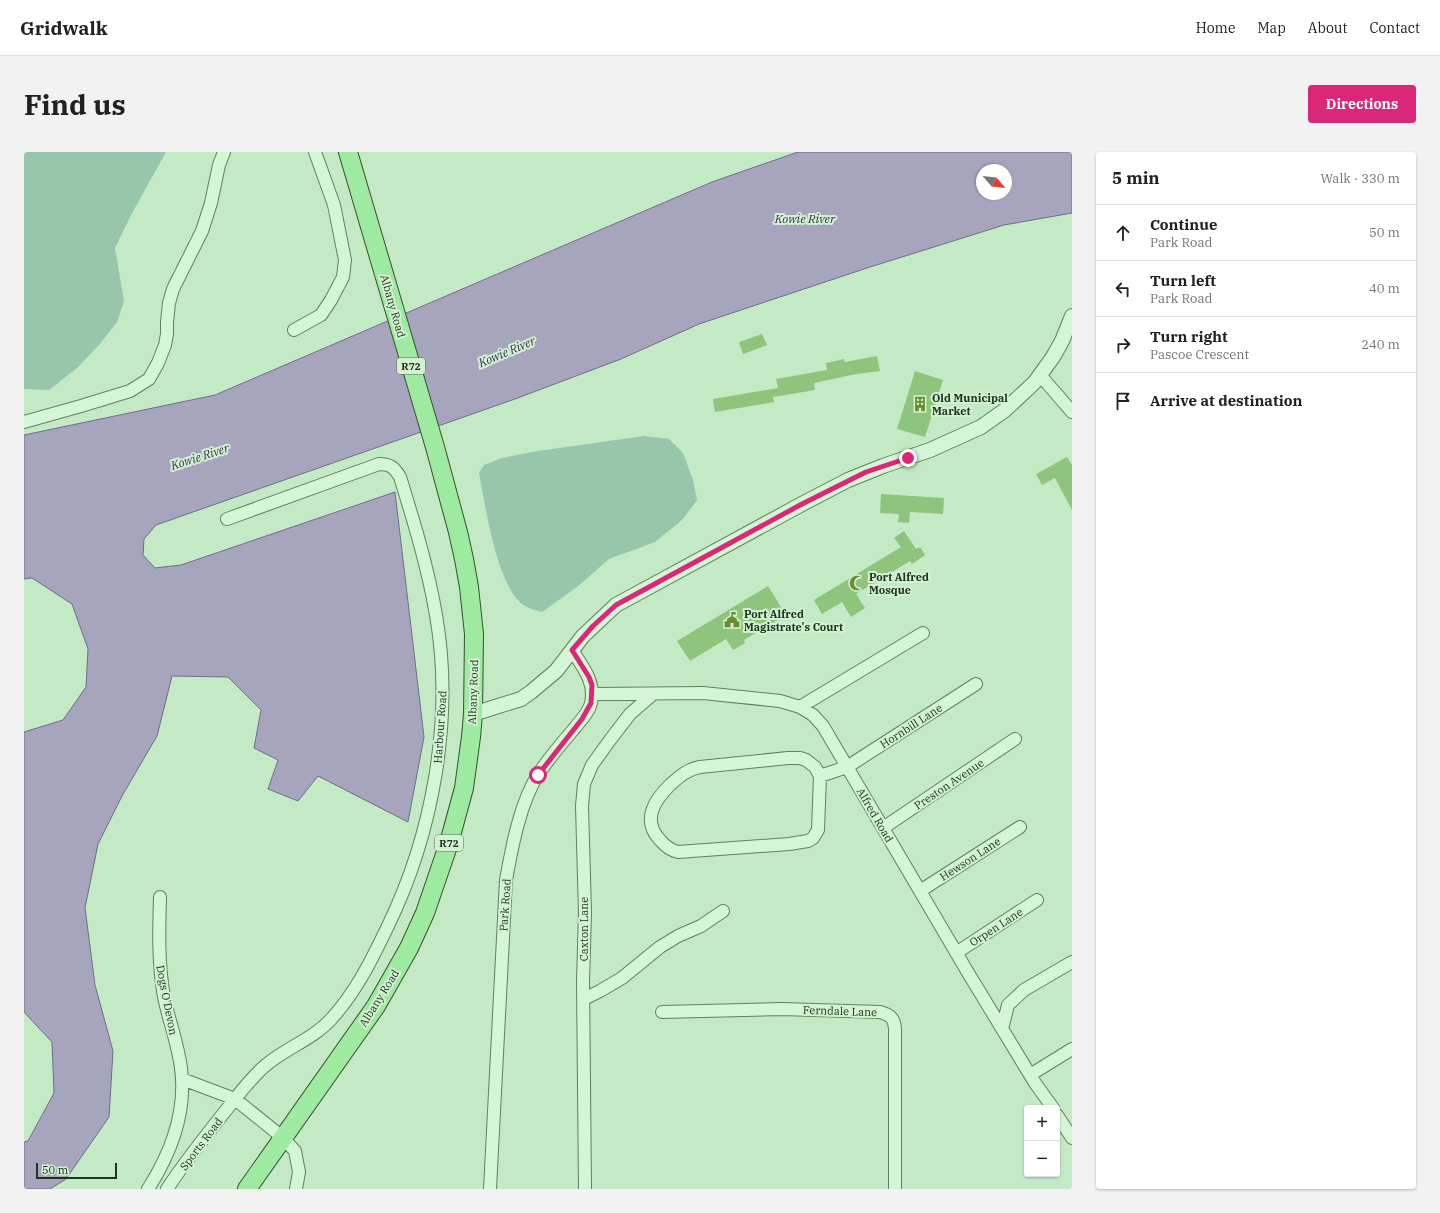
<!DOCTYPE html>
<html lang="en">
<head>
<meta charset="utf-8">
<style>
  :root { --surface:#fff; --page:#f2f2f2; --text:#202124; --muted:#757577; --line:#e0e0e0; --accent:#db2777 }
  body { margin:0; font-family:"IBM Plex Serif",serif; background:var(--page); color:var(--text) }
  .controls { position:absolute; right:12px; bottom:12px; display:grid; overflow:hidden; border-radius:4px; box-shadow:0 1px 3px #0004 }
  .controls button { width:36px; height:36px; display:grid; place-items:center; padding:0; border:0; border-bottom:1px solid var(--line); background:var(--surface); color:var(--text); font:20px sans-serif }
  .compass { position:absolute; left:952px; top:12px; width:36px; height:36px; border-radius:50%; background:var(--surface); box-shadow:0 1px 3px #0004; rotate:118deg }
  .scale { position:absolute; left:12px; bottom:10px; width:81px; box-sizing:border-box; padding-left:4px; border:2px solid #22331e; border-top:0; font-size:11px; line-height:14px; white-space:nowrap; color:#22331e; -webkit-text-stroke:3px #d2f2d3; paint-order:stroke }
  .stop { position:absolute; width:12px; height:12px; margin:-9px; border:3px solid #db2777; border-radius:50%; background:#fff }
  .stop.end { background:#db2777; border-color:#fff; box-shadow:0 1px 4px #0008 }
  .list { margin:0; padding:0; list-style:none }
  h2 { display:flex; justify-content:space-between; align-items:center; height:52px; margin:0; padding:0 16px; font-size:17px }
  h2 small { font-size:13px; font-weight:400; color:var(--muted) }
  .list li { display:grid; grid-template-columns:26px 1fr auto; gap:12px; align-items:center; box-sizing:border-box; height:56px; padding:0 16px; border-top:1px solid var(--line) }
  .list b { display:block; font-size:15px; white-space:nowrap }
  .list p { margin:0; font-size:13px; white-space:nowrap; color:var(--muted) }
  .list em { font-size:13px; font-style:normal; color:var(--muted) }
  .icon { flex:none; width:22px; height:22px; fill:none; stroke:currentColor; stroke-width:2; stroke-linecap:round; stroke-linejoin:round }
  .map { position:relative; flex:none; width:1048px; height:1037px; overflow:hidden; border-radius:4px }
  header { display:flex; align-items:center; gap:24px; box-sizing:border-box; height:56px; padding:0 20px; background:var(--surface); border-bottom:1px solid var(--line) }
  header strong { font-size:19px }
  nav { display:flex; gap:22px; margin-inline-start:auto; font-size:14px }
  .intro { display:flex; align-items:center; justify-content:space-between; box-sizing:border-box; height:96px; padding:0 24px }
  h1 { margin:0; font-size:28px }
  .button { padding:10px 18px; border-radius:4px; background:var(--accent); color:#fff; font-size:14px; font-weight:700 }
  main { display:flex; gap:24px; padding:0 24px }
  aside { flex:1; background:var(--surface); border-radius:4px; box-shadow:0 1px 3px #0004 }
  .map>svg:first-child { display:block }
  .green { fill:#98c6ad }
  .water { fill:#a6a5bd; stroke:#6f6d8a; fill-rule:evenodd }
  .building { fill:#8ec47c }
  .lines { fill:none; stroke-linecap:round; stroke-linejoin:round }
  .minor-casing { stroke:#60825b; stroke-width:14 }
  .tertiary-casing { stroke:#60825b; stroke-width:16 }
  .primary-casing { stroke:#36502f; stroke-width:20 }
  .minor { stroke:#d5f5d7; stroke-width:12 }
  .tertiary { stroke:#d5f5d7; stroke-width:14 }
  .primary { stroke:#9eeaa0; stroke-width:18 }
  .route { stroke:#db2777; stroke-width:5 }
  .labels { text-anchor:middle; stroke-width:4; stroke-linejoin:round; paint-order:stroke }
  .shield { fill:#d2f2d3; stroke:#576c54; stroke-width:1 }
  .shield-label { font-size:10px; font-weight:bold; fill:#22331e }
  .street-label { font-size:11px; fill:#22331e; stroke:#d2f2d3 }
  .poi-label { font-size:11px; font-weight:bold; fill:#22331e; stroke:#d2f2d3; text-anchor:start }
  .water-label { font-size:12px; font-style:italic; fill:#382f52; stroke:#d2f2d3 }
</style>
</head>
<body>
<header>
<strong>Gridwalk</strong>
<nav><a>Home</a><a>Map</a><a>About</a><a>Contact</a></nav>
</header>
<div class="intro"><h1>Find us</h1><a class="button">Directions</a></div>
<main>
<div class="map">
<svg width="1048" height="1037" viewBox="0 0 1048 1037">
  <rect width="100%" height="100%" fill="#c3eac5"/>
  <path class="green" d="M0,0h142l-35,63 -16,33 9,53 -7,21 -18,23 -22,23 -28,22 -25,-1z
    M620,284l25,3 14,14 10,27 4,20 -15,20 -27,22 -46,17 -32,28 -35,25c-5,-1 -12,-3 -17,-6 -28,-16 -40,-103 -46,-133l5,-8 18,-7 36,-7z"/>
  <path class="water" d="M774,0h274v61l-68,12 -137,43 -168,56 -78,35 -106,40 -359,126 -12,14 -1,16 12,13 26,-3 214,-73 29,245 -16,85 -90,-46 -20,25 -30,-12 10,-29 -24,-12 7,-38 -33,-33 -56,-1 -15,60 -35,60 -24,48 -13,64 10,77 18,66 -4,66 -43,62 -16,10h-26v-47l4,-1 26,-48 -2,-51 -28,-30v-280l39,-12 23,-33 2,-38 -16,-45 -40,-26 -8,1v-144l191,-40 497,-213zM958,18h24v24h-24z"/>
  <path class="building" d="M738,182l5,11 -24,9 -4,-12z
    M853,204l3,15 -24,3 -42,9 1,7 -42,7 1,5 -59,10 -2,-13 65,-11 -2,-9 51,-9 -1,-7 18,-4 1,3z
    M891,219l28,9 -18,57 -28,-8z
    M1043,305l5,8v45l-17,-32 -13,7 -6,-11z
    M857,342l63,4 -1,16 -33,-2 -1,11 -11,-1 1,-8 -19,-1z
    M880,379l12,18 4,-2 5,8 -13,9 -2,-3 -54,33 9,14 -14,9 -9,-15 -20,12 -8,-14 87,-53 -7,-9z
    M744,434l18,29 -42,25 1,3 -12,7 -7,-11 -36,22 -13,-20z"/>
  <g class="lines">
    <defs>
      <path id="minor" d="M270,178l27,-15 10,-15 12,-23 2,-17 -11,-55 -19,-53
        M1016,223l32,37
        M0,270l57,-16 49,-15 19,-12 9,-16 7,-18 2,-11v-12l2,-19 4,-14 29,-58 9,-28 8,-38 5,-13
        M568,542l111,-1 77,8 20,6 13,8 10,11 144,245 68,112 18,25
        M776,555l123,-74
        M764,606h12l6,2 9,7 5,9 -2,54 -5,8 -5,3 -19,3 -111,8c-8,-2 -13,-6 -18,-12 -19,-20 -5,-41 11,-56 9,-8 17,-15 29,-17z
        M796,624l27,-9 129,-83
        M859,676l132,-89
        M896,739l100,-64
        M932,801l81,-53
        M560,847l16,-8 22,-13 38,-31 18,-11 23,-10 22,-15
        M638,860l120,-3 98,3c10,3 14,5 15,17v160
        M978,877l6,-24 16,-15 48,-28
        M1006,923l42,-26
        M158,927l53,20 47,38 13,14 4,21 -3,17
        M1033,963l15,23
        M124,1037c23,-36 39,-77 33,-121 -3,-24 -12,-47 -17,-71 -6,-34 -5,-67 -4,-100
        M143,1037c17,-26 37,-51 56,-75 14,-17 27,-36 43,-49 21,-18 48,-26 66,-47 24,-26 40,-59 55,-90 46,-94 67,-210 49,-313 -8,-47 -22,-93 -36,-138 -6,-10 -10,-13 -21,-13l-152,55
        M466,1037l16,-309c6,-33 14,-78 33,-107 10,-15 22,-29 34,-43 6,-8 16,-17 18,-27 5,-21 -9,-37 -19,-53
        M561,1037l-2,-208 2,-68 -3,-107 2,-22 8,-19 18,-25 20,-26 23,-20"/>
      <path id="tertiary" d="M449,562l48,-15 10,-7 25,-21 27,-35 33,-31 186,-101 46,-24 35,-14 47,-16 51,-23 24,-17 30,-28 18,-25 9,-16 10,-25"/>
      <path id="primary" d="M223,1037l129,-183 33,-58 16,-35 24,-70 15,-55 7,-51 2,-23 1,-80 -5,-47 -5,-28 -6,-27 -23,-85 -87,-295"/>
    </defs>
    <use href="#minor" class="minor-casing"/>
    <use href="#tertiary" class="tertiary-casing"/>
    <use href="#primary" class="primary-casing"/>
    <use href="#minor" class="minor"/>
    <use href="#tertiary" class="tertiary"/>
    <use href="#primary" class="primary"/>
  </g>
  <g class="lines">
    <path class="route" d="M514,623l44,-56 9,-16 1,-18 -3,-8 -17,-27 21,-24 23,-21 186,-101 64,-32 42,-14"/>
  </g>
  <defs>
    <symbol id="building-bare" viewBox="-9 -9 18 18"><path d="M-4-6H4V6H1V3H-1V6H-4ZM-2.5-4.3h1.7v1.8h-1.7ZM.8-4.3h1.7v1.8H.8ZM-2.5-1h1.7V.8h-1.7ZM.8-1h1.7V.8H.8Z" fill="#6d8c31" stroke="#d2f2d3" stroke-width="2.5" paint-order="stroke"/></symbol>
    <symbol id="mosque-bare" viewBox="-9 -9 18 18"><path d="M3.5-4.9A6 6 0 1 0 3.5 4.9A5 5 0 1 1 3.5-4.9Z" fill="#6d8c31" stroke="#d2f2d3" stroke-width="2.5" paint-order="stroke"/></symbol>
    <symbol id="civic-bare" viewBox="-9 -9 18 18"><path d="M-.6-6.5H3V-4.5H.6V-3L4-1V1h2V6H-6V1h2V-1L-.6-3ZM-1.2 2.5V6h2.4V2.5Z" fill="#6d8c31" stroke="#d2f2d3" stroke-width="2.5" paint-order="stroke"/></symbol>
  </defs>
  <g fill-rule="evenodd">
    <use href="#building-bare" x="885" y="241" width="22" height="22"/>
    <use href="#mosque-bare" x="822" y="420" width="22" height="22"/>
    <use href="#civic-bare" x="697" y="457" width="22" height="22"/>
  </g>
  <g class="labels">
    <g class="shield">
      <rect x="373" y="206" width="28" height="16" rx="3"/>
      <rect x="411" y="683" width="28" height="16" rx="3"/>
    </g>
    <g class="shield-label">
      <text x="387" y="218">R72</text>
      <text x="425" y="695">R72</text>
    </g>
    <g class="street-label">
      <text transform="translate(369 154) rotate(74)" y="4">Albany Road</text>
      <text transform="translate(449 540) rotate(-88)" y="4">Albany Road</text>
      <text transform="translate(887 574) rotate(-33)" y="4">Hornbill Lane</text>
      <text transform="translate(416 575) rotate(-86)" y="4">Harbour Road</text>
      <text transform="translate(925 632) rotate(-34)" y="4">Preston Avenue</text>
      <text transform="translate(851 663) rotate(60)" y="4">Alfred Road</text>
      <text transform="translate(946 707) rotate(-33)" y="4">Hewson Lane</text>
      <text transform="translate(481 753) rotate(-86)" y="4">Park Road</text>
      <text transform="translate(972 775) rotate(-33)" y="4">Orpen Lane</text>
      <text transform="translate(560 777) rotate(-90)" y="4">Caxton Lane</text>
      <text transform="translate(355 846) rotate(-58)" y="4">Albany Road</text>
      <text transform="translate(143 848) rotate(79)" y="4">Dogs O'Devon</text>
      <text transform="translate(816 859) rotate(2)" y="4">Ferndale Lane</text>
      <text transform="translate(177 992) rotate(-53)" y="4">Sports Road</text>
    </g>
    <g class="poi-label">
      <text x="908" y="250">Old Municipal<tspan x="908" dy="13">Market</tspan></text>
      <text x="845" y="429">Port Alfred<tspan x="845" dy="13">Mosque</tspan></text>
      <text x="720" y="466">Port Alfred<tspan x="720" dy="13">Magistrate's Court</tspan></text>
    </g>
    <g class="water-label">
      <text x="781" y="71">Kowie River</text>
      <text transform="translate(483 200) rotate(-23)" y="4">Kowie River</text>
      <text transform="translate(176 305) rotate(-18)" y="4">Kowie River</text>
    </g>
  </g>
</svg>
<div class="controls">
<button>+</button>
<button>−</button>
</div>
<svg class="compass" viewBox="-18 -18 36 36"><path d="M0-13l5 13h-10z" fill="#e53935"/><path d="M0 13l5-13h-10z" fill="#757577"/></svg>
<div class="scale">50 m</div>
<div class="stop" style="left:514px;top:623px"></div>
<div class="stop end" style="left:884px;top:306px"></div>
</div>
<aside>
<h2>5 min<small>Walk · 330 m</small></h2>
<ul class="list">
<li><svg class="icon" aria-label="ahead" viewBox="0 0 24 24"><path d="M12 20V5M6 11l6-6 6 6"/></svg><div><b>Continue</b><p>Park Road</p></div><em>50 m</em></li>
<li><svg class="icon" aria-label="left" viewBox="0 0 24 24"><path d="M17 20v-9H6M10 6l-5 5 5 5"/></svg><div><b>Turn left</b><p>Park Road</p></div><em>40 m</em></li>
<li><svg class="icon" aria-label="right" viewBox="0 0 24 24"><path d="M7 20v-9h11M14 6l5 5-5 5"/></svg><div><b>Turn right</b><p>Pascoe Crescent</p></div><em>240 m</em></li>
<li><svg class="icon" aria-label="arrive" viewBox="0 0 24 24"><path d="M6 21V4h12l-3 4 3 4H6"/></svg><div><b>Arrive at destination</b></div></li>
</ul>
</aside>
</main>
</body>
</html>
